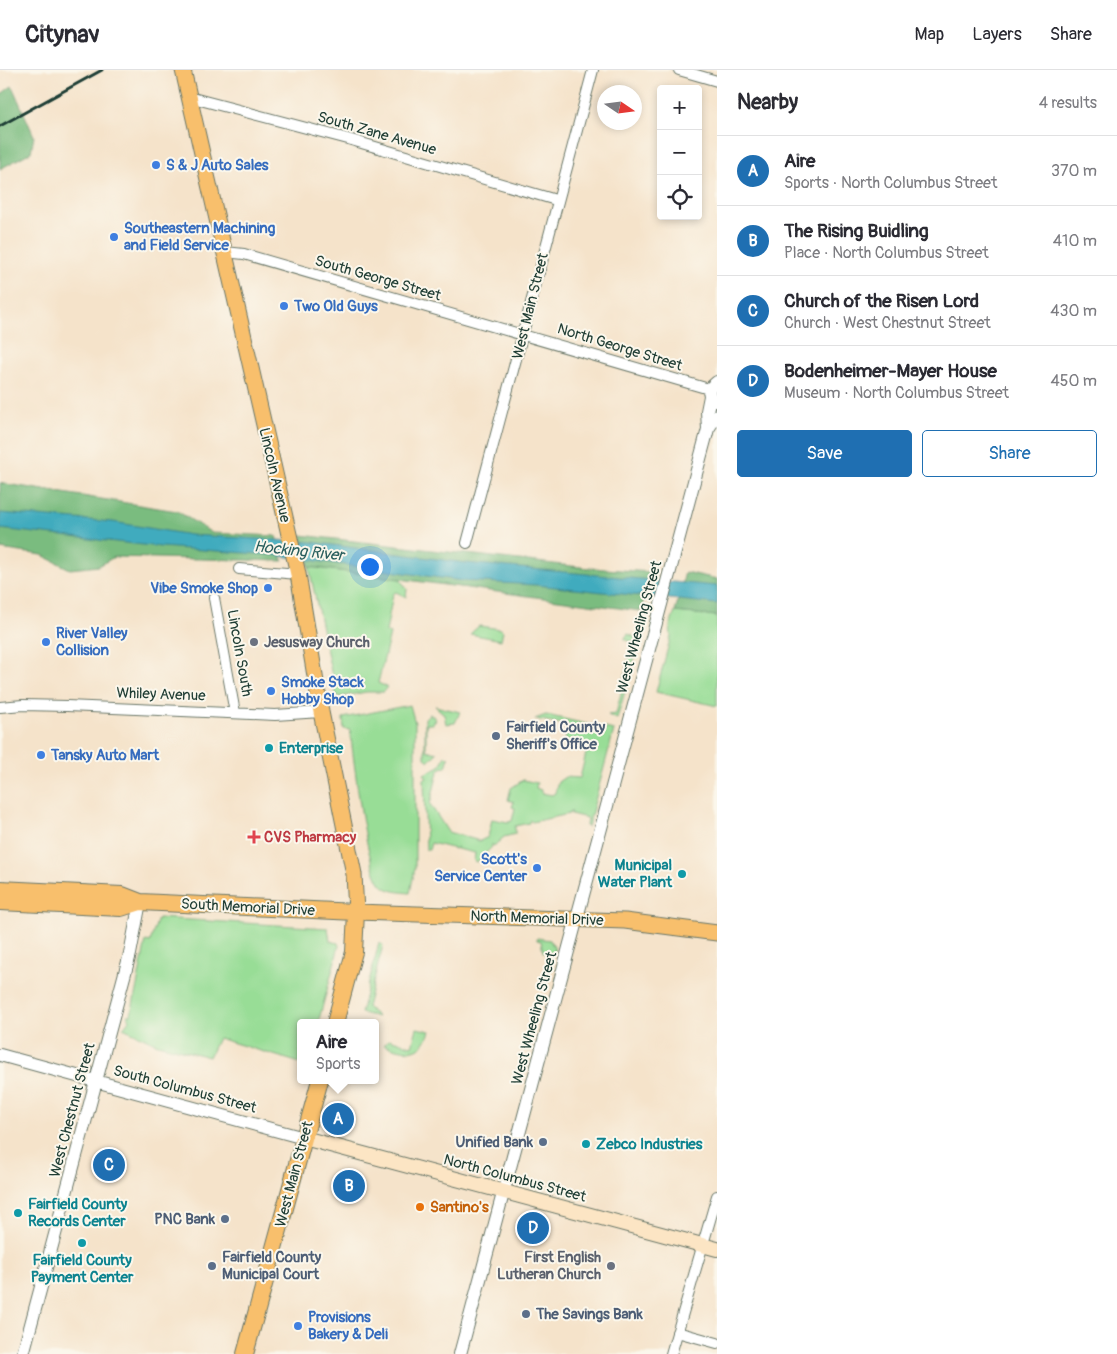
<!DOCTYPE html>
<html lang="en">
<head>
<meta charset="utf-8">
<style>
  :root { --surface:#fff; --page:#f2f2f3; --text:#2b2b33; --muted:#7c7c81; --line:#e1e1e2; --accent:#1f6fb2 }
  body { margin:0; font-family:Pangolin,sans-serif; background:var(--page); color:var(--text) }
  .controls { position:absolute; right:15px; top:15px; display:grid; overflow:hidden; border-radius:5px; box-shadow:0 2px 8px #0003 }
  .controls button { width:45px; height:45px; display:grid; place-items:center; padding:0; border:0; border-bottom:1px solid var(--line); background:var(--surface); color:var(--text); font:25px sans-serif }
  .compass { position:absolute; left:597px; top:15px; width:45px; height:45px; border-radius:50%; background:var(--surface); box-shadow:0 2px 8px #0003; rotate:103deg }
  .you { position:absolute; left:369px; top:496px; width:18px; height:18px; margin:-12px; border:4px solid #fff; border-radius:50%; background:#1a73e8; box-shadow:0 0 0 8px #1a73e833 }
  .badge { display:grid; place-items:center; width:32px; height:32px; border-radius:50%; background:var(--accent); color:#fff; font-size:16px; font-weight:700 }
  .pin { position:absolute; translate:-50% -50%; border:2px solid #fff; box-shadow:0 1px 5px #0006 }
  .popup { position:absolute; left:297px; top:949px; width:82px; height:65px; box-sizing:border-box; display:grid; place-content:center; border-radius:5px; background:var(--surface); filter:drop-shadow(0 1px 4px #0005); font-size:16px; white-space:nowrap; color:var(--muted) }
  .popup b { font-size:19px; color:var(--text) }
  .popup::after { content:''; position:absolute; left:50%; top:100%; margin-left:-10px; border:10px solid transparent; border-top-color:var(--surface) }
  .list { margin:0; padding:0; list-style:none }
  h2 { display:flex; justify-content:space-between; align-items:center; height:65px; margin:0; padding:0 20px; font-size:21px }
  h2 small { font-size:16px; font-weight:400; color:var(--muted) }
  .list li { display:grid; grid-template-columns:32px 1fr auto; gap:15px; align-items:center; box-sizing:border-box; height:70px; padding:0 20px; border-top:1px solid var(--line) }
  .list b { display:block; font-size:19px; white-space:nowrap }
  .list p { margin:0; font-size:16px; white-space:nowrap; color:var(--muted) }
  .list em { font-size:16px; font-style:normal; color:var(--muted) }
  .actions { display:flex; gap:10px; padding:15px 20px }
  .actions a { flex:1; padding:11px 0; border:1px solid var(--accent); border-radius:5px; text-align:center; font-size:18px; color:var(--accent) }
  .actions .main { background:var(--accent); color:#fff }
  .icon { flex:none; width:28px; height:28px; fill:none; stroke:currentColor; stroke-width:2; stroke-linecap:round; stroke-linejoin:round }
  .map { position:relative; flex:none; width:717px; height:1284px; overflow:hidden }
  header { display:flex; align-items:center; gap:30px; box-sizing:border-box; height:70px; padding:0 25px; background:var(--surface); border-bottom:1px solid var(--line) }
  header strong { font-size:24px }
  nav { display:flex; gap:28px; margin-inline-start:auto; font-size:18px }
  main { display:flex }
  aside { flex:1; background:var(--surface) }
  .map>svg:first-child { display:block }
  .green { fill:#98dd96; stroke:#5c8d65 }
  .forest { fill:#7abc7f; stroke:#4c7c5a }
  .water { fill:#3fabbe; stroke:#2f7479 }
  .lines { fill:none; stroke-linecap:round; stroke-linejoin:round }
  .minor-casing { stroke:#6a7768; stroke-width:12 }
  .tertiary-casing { stroke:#6a7768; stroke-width:14 }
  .secondary-casing { stroke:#6a7768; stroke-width:16 }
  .primary-casing { stroke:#6a7768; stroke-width:17 }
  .trunk-casing { stroke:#6a7768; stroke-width:18 }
  .minor { stroke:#fff; stroke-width:10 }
  .tertiary { stroke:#fff; stroke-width:12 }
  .secondary { stroke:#fce5c4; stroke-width:14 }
  .primary { stroke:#f8bf6c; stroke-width:15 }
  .trunk { stroke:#f8bf6c; stroke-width:16 }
  .rail { stroke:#1f3d34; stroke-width:3 }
  .shop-dot { fill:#3f7fe0; stroke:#fbf7ec; stroke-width:2 }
  .worship-dot { fill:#6b7280; stroke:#fbf7ec; stroke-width:2 }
  .service-dot { fill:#5c6f8a; stroke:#fbf7ec; stroke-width:2 }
  .culture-dot { fill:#0f9aa8; stroke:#fbf7ec; stroke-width:2 }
  .health-dot { fill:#e0444e; stroke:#fbf7ec; stroke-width:2 }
  .food-dot { fill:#e8710a; stroke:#fbf7ec; stroke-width:2 }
  .labels { text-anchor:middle; stroke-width:4; stroke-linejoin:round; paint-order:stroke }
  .street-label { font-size:15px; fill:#1f3d34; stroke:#fbf7ec }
  .shop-label { font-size:15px; font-weight:bold; fill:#366cbe; stroke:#fbf7ec; text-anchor:start }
  .worship-label { font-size:15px; font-weight:bold; fill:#5b616d; stroke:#fbf7ec; text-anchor:start }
  .service-label { font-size:15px; font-weight:bold; fill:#4e5e75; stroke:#fbf7ec; text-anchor:start }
  .culture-label { font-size:15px; font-weight:bold; fill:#0d838f; stroke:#fbf7ec; text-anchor:start }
  .health-label { font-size:15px; font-weight:bold; fill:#be3a42; stroke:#fbf7ec; text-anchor:start }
  .food-label { font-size:15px; font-weight:bold; fill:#c56008; stroke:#fbf7ec; text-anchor:start }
  .water-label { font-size:16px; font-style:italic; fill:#295e5d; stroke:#fbf7ec }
</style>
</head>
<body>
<header>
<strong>Citynav</strong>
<nav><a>Map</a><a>Layers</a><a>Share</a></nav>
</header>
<main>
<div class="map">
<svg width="717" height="1284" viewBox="0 0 717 1284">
  <rect width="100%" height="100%" fill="#fbf7ec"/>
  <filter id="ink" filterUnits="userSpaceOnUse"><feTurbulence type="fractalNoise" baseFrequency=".02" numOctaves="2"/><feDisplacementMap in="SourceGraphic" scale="10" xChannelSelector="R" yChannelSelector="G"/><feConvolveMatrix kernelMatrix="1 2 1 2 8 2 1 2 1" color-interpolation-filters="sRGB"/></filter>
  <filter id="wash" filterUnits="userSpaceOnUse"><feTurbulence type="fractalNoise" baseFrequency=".0096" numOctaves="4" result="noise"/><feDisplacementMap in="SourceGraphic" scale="20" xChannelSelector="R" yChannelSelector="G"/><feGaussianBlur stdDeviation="1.12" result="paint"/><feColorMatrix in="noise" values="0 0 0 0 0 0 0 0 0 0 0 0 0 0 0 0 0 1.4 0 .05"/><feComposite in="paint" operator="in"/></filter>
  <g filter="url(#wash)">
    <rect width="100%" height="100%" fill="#f5e3ca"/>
    <path class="green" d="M309,497l90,11 8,11 -1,8 -10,-5 -3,2 -7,38 4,2 -12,49 9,4 -4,5h-17l-26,5 -4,-2z
      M675,542l42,4v90l-61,-14 15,-56 -1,-10z
      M479,556l22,3 2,2 -2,9 -31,-6z
      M628,564l12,5 -23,80 -9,-4 8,-1 17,-72 -7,-2 -1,-2z
      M410,635l5,18v145l-5,25c-9,-1 -23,-1 -29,-9 -16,-20 -27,-124 -31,-154l-6,-1 -1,-11z
      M435,636l25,6 -5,11 -9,1 -2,-10z
      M429,644l4,2 3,5h-3v3h-7v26l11,3 -8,8 -4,-3v-40z
      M546,645l68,15 -26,97 -2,-1 1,-8 -16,-4v-3l-2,3 -37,8 -2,-2 -1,3 -14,3v8l-11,3 -10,9 -2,-2v3l-15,15 -3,-1 1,-8 -18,-4v-3l-2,3 -24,-6 -2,7h-3l-2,-71 3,-1 -3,-4 16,-8 5,-10 4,1 -3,10 -5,1 -3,4 -8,32 18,28 32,9 8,-4 4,-18 16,3 4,-1 3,-13 -3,-1 2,-5 -6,-2 3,-12 12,-8 14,3 -1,5 5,2v3l11,2 3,-2 3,-11 7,-5 15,1 8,-33 -23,-5 2,-13 -4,-3 -28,-5z
      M158,848l170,10 2,13 8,2 1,3 -21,77h-18v40l-82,-25 -9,19 -51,-13 -35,-16 7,-9 -3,-4h4l15,-74 4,1z
      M537,868l13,2 4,7 1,7 -12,-2 -2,-11 -4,-1z
      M379,873l4,2 -16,62 11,10 -17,-4z
      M417,958l13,3c-8,26 -25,21 -46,14l5,-6 23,7z"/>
    <path class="forest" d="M12,16l22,50 -3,16 -31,17v-74z
      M0,413l177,28 35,22 64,3 7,25 -169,-4 -15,9 -29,3 -28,-14 -42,-6z
      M301,465l288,33 62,4 -10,39 -332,-44z
      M685,502l32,7v37l-42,-4z"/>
    <path class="water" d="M0,443l113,9 78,13 120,7 155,21 251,23v18l-181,-19 -73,-4 -190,-26 -112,-8 -161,-18z"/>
  </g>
  <g filter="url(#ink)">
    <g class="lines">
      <defs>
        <path id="minor" d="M679,0l38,11
          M189,27l159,42 208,61
          M225,182l19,2 465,135
          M467,473l126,-473
          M239,499l59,5
          M214,528l21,115
          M0,637l23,-2 44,1 208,9 46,-3
          M677,1262l40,11
          M671,1284l46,-158"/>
        <path id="tertiary" d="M714,331l-4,-5 -1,-7 8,-7
          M708,359l-1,-18 3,-15
          M0,985l304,83
          M23,1284l107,-400 10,-52
          M460,1284l248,-925 9,-14"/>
        <path id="secondary" d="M304,1068l413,111"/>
        <path id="primary" d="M183,0l115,504 23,138 33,162 2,38 269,9 92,12"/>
        <path id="trunk" d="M0,819l122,6 18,7 216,10 -2,40 -19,71
          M0,832l121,6 19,-6
          M245,1284l75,-274"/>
      </defs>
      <use href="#minor" class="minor-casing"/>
      <use href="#tertiary" class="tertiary-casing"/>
      <use href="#secondary" class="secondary-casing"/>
      <use href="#primary" class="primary-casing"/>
      <use href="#trunk" class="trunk-casing"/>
      <use href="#minor" class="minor"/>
      <use href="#tertiary" class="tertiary"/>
      <use href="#secondary" class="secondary"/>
      <use href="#primary" class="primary"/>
      <use href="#trunk" class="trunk"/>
      <path class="rail" d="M0,56l102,-56"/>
    </g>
  </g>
  <g class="shop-dot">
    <circle cx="156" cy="95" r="5"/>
    <circle cx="114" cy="167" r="5"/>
    <circle cx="284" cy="236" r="5"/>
    <circle cx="268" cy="518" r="5"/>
    <circle cx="46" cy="572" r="5"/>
    <circle cx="271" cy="621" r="5"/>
    <circle cx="41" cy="685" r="5"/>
    <circle cx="537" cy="798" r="5"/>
    <circle cx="298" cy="1256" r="5"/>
  </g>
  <g class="worship-dot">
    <circle cx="254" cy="572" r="5"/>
    <circle cx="611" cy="1196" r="5"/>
  </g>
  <g class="service-dot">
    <circle cx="496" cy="666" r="5"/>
    <circle cx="543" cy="1072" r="5"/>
    <circle cx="225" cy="1149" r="5"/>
    <circle cx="212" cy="1196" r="5"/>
    <circle cx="526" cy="1244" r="5"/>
  </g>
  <g class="culture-dot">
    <circle cx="269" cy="678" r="5"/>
    <circle cx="682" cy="804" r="5"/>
    <circle cx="586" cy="1074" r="5"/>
    <circle cx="18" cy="1143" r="5"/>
    <circle cx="82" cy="1173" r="5"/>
  </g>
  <path class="health-dot" d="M251.5 759.5h5v5h5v5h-5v5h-5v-5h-5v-5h5z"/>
  <circle class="food-dot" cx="420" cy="1137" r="5"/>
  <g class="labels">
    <g class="street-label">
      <text transform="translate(377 63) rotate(16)" y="5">South Zane Avenue</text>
      <text transform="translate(378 208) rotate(16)" y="5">South George Street</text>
      <text transform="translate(530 236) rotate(-76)" y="5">West Main Street</text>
      <text transform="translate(620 277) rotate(17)" y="5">North George Street</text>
      <text transform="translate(275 405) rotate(77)" y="5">Lincoln Avenue</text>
      <text transform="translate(639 557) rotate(-75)" y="5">West Wheeling Street</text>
      <text transform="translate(240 583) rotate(80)" y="5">Lincoln South</text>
      <text transform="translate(161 624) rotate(2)" y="5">Whiley Avenue</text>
      <text transform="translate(248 837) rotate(3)" y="5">South Memorial Drive</text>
      <text transform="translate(537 848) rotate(2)" y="5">North Memorial Drive</text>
      <text transform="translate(534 948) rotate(-75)" y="5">West Wheeling Street</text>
      <text transform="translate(185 1019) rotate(15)" y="5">South Columbus Street</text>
      <text transform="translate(72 1040) rotate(-75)" y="5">West Chestnut Street</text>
      <text transform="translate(294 1104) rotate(-75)" y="5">West Main Street</text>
      <text transform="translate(515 1108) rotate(15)" y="5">North Columbus Street</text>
    </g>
    <g class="shop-label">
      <text x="166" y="100">S &amp; J Auto Sales</text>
      <text x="124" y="163">Southeastern Machining<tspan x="124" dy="17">and Field Service</tspan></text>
      <text x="294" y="241">Two Old Guys</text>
      <text x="258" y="523" text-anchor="end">Vibe Smoke Shop</text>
      <text x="56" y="568">River Valley<tspan x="56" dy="17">Collision</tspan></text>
      <text x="281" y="617">Smoke Stack<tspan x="281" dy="17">Hobby Shop</tspan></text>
      <text x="51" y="690">Tansky Auto Mart</text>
      <text x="527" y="794" text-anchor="end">Scott's<tspan x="527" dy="17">Service Center</tspan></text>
      <text x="308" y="1252">Provisions<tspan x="308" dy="17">Bakery &amp; Deli</tspan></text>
    </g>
    <g class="worship-label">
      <text x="264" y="577">Jesusway Church</text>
      <text x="601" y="1192" text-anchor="end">First English<tspan x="601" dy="17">Lutheran Church</tspan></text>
    </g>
    <g class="service-label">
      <text x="506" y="662">Fairfield County<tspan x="506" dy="17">Sheriff's Office</tspan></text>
      <text x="533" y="1077" text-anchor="end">Unified Bank</text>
      <text x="215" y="1154" text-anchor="end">PNC Bank</text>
      <text x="222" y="1192">Fairfield County<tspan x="222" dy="17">Municipal Court</tspan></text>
      <text x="536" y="1249">The Savings Bank</text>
    </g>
    <g class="culture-label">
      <text x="279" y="683">Enterprise</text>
      <text x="672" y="800" text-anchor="end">Municipal<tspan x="672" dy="17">Water Plant</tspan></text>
      <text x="596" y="1079">Zebco Industries</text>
      <text x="28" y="1139">Fairfield County<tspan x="28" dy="17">Records Center</tspan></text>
      <text x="82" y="1195" text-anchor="middle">Fairfield County<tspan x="82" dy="17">Payment Center</tspan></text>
    </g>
    <g class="health-label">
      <text x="264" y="772">CVS Pharmacy</text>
    </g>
    <g class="food-label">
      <text x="430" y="1142">Santino's</text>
    </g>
    <g class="water-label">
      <text transform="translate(299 480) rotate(6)" y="6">Hocking River</text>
    </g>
  </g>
</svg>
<div class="controls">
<button>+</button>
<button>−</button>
<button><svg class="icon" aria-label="locate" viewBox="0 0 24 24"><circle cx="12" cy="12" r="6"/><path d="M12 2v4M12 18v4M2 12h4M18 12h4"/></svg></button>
</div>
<svg class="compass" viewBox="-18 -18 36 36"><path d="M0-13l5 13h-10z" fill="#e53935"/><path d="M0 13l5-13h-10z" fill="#7c7c81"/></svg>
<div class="you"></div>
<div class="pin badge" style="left:338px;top:1049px">A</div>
<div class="popup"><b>Aire</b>Sports</div>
<div class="pin badge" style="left:349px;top:1116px">B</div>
<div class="pin badge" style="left:109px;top:1095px">C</div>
<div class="pin badge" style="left:533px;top:1158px">D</div>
</div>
<aside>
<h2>Nearby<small>4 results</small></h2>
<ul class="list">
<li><span class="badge">A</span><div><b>Aire</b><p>Sports · North Columbus Street</p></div><em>370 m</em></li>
<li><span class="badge">B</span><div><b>The Rising Buidling</b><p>Place · North Columbus Street</p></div><em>410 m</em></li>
<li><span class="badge">C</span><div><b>Church of the Risen Lord</b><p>Church · West Chestnut Street</p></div><em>430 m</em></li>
<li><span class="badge">D</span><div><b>Bodenheimer-Mayer House</b><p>Museum · North Columbus Street</p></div><em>450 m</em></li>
</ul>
<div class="actions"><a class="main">Save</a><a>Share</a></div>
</aside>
</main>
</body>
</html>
